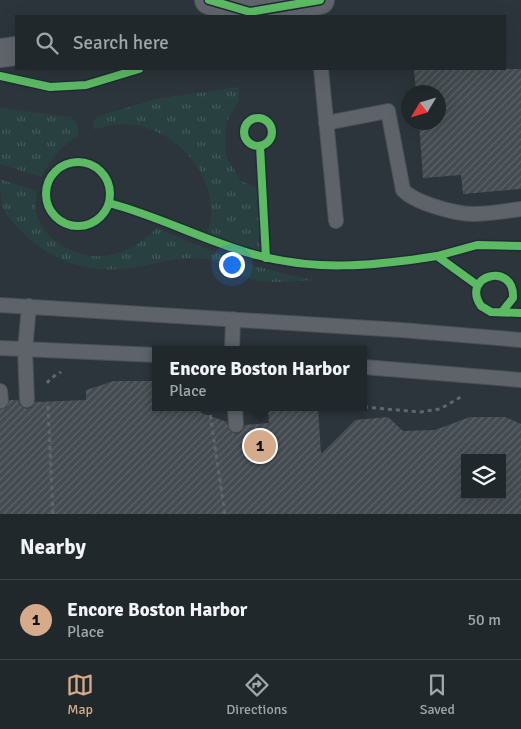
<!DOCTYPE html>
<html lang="en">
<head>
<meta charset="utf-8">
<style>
  :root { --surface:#21282c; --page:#2d3438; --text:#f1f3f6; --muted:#a2a6a9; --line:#3e4448; --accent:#d6ab8b }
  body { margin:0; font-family:Signika,sans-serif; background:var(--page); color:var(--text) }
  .controls { position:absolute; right:15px; bottom:15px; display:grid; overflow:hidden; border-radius:0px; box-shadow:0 5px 20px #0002 }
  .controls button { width:45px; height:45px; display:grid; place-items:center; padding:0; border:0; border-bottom:1px solid var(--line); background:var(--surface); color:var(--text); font:25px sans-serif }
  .compass { position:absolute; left:401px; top:85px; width:45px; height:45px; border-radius:50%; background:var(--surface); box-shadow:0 5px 20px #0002; rotate:232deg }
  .you { position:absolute; left:231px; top:264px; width:18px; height:18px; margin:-12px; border:4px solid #fff; border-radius:50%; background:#1a73e8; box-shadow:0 0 0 8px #1a73e833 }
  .badge { display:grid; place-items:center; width:32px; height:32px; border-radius:50%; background:var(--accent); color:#111; font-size:16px; font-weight:700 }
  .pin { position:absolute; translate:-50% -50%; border:2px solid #fff; box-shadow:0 1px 5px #0006 }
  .popup { position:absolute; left:152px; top:346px; width:215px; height:65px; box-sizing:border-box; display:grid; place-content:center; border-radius:0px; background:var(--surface); filter:drop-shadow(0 1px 4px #0005); font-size:16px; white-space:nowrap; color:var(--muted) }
  .popup b { font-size:19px; color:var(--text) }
  .popup::after { content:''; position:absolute; left:50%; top:100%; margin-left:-10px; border:10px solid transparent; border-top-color:var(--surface) }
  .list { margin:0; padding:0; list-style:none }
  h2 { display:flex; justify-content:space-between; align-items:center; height:65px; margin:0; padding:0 20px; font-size:21px }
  h2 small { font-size:16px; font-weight:400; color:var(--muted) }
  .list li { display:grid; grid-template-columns:32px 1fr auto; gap:15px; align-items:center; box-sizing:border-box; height:80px; padding:0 20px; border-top:1px solid var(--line) }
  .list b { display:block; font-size:19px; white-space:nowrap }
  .list p { margin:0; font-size:16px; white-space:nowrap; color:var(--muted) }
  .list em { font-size:16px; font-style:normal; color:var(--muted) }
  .icon { flex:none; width:28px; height:28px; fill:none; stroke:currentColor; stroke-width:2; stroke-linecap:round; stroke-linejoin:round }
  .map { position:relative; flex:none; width:521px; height:514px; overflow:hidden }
  .search { position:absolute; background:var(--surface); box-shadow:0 5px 20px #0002; left:15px; right:15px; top:15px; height:55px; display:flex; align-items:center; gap:12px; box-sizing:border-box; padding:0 18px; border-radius:0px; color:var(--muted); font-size:19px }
  .sheet { height:145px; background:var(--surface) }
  nav { display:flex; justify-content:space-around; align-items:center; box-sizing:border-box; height:70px; border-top:1px solid var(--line); background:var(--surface); font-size:14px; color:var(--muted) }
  nav a { display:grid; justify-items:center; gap:2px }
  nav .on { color:var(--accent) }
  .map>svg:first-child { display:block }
  .grass { fill:url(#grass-tufts) }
  .building { fill:url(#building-hatch); fill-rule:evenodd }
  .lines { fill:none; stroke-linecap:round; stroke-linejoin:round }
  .service-casing { stroke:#4b5155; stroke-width:16 }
  .primary-casing { stroke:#4a5258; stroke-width:30 }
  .path { stroke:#60676c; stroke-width:3; stroke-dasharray:4 4; stroke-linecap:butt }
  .service { stroke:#5d6369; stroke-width:14 }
  .primary { stroke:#5f656b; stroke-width:28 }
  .cycleway-casing { stroke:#1f2c36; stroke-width:11 }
  .cycleway { stroke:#5cba63; stroke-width:8 }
</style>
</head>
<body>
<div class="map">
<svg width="521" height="514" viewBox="0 0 521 514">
  <defs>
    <pattern id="grass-tufts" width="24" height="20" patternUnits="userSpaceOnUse" patternTransform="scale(1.25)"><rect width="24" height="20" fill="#294040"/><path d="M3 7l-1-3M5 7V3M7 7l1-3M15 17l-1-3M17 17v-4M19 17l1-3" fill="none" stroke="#465a5a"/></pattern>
    <pattern id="building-hatch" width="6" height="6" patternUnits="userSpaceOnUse" patternTransform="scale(1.25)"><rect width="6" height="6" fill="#454c51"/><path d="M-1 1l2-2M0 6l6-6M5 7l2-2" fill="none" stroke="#5e6469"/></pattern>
  </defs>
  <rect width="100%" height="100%" fill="#2c353b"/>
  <path class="grass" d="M239,87v13l-13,23v33l15,25 25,11 3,54 -6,5 -6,1 -50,-18c18,-51 -27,-106 -80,-110 -11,0 -23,3 -34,5v-7l6,-6 57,-17z
    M0,108l71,9 6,7 2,11c-18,11 -28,24 -38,42l-41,-13z
    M0,179l37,12c0,6 -2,14 -1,20 2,12 11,25 21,31 35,25 71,15 100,-14 54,24 98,41 157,52 -24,1 -48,5 -71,-3 -13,-4 -25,-17 -38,-18 -30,-3 -46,5 -75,9 -38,6 -77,-6 -105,-33 -22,-21 -25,-26 -25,-56z"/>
  <path class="building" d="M414,69h107v120l-58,5 -2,-19 -38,3 -4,-56h19v-30h-22z
    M114,381h42v26h45v6l26,9 2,8 7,4 5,-2 4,-7 24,-2 -1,-14 50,-2 3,47 34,-34 33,-3 15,14 32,-1 35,-13h35l16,7v90h-521v-105l6,-1 4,-8h8l2,5 7,4 5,-2 3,-5 51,-2v-10zM465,458h37v37h-37z"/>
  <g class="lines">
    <defs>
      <path id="service" d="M321,69l15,152
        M326,123l62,-12 15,79c12,13 53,24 70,24 16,0 33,-3 48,-5
        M0,305l401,25 120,10
        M0,348l156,7
        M232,350l1,-31
        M364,367l157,13
        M0,391l1,10
        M27,400l-2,-50 4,-44
        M235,407l1,18"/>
      <path id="primary" d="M209,0l41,12
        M242,16l8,-4 70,-12
        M0,53l16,-2"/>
    </defs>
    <use href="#service" class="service-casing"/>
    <use href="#primary" class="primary-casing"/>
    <path class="path" d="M47,383l4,-5 10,-6
      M48,406l5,108
      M209,407l16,107
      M364,407l56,5 20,-3 21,-12"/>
    <use href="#service" class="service"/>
    <use href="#primary" class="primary"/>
    <defs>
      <path id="cycleway" d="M209,0l41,12 70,-12
        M0,76l50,11 36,-2 53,-16
        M244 132a14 14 0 1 1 28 0a14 14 0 1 1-28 0Z
        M260,146l6,112
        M46 194a32 32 0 1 1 64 0a32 32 0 1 1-64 0Z
        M109,203c49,13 92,36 140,50 63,19 125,13 188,3l40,29
        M437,256l40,-11 44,1
        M502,312l11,-14c2,-37 -53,-23 -32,8l10,6 30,1"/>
    </defs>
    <use href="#cycleway" class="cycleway-casing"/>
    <use href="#cycleway" class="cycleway"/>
  </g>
</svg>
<div class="controls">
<button><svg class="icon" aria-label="layers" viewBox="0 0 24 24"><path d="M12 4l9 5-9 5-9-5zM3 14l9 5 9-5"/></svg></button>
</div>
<svg class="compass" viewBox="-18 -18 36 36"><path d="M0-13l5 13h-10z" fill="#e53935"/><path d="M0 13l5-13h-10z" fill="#a2a6a9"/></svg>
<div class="you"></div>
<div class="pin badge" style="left:260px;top:446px">1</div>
<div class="popup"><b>Encore Boston Harbor</b>Place</div>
<div class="search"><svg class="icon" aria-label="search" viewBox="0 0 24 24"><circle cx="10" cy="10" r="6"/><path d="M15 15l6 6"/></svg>Search here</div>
</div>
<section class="sheet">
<h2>Nearby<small></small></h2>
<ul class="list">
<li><span class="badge">1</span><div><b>Encore Boston Harbor</b><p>Place</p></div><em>50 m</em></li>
</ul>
</section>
<nav>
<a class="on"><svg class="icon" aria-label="map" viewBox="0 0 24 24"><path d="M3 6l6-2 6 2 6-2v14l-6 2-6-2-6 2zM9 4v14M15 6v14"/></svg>Map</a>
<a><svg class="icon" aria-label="directions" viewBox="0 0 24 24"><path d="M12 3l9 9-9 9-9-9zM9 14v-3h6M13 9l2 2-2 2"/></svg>Directions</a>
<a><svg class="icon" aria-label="saved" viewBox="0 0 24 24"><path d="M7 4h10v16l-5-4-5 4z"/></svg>Saved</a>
</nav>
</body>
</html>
